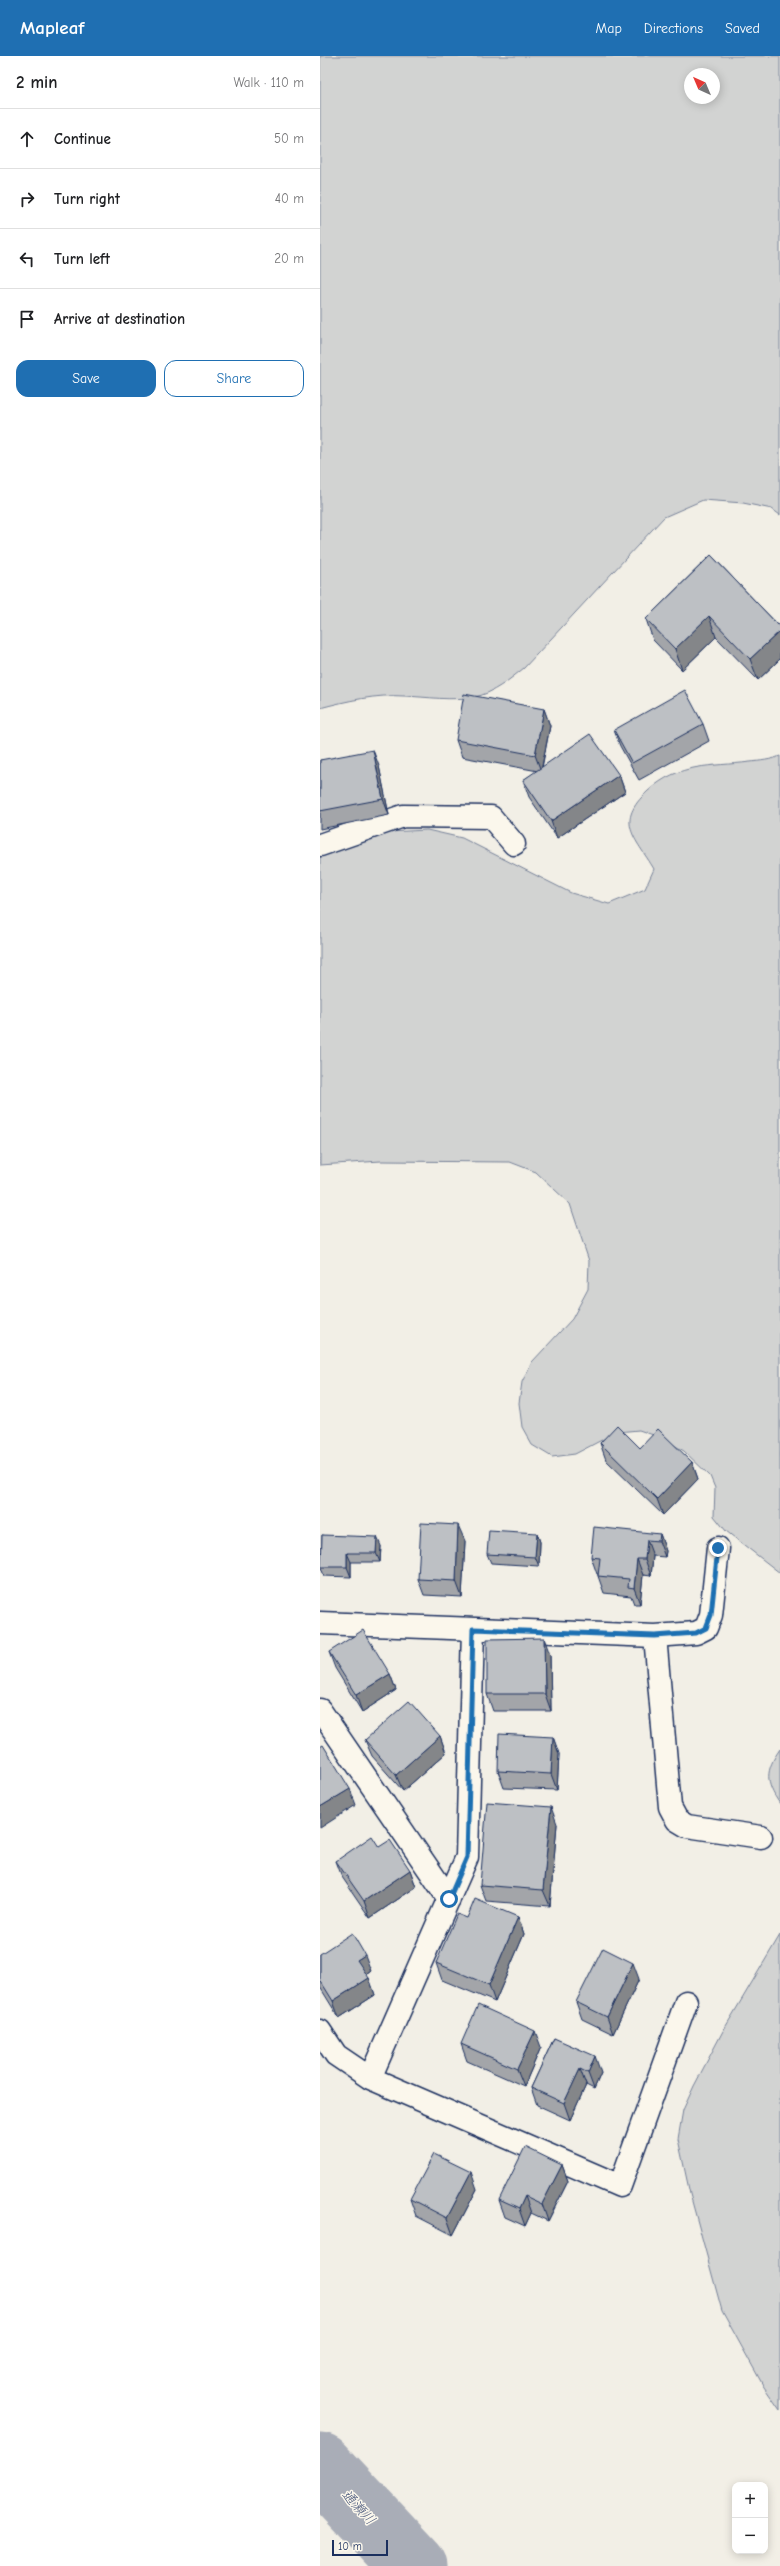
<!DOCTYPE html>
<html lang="en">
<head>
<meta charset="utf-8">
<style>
  :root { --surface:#fff; --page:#f2f2f2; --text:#202124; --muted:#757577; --line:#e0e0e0; --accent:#1f6fb2 }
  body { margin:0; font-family:"Comic Neue","Klee One",sans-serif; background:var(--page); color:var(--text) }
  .controls { position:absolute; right:12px; bottom:12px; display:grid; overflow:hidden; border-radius:8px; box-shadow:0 2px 10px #0003 }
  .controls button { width:36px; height:36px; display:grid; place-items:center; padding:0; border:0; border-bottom:1px solid var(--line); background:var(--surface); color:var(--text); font:20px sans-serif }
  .compass { position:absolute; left:364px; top:12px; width:36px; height:36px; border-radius:50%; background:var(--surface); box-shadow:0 2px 10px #0003; rotate:316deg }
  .scale { position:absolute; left:12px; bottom:10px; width:56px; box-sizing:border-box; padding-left:4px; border:2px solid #1b2f5e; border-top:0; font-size:11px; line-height:14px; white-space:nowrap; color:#1b2f5e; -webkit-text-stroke:3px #fbf7ec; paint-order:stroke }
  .stop { position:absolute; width:12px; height:12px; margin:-9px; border:3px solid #1f6fb2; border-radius:50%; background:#fff }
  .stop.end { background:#1f6fb2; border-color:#fff; box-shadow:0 1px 4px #0008 }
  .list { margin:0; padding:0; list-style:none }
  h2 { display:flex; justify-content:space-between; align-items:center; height:52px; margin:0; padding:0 16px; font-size:17px }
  h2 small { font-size:13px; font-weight:400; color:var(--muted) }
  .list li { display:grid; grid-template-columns:26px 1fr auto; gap:12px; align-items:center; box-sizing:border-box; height:60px; padding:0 16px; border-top:1px solid var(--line) }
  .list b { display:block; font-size:15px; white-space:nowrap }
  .list em { font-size:13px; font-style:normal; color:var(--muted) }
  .actions { display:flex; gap:8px; padding:12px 16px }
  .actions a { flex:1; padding:9px 0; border:1px solid var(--accent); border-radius:12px; text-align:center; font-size:14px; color:var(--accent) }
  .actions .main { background:var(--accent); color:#fff }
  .icon { flex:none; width:22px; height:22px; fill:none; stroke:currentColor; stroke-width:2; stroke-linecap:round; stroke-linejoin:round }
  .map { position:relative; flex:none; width:460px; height:2510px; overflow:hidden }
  header { display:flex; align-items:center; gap:24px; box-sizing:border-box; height:56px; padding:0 20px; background:var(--accent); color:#fff }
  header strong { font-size:19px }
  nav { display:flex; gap:22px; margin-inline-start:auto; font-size:14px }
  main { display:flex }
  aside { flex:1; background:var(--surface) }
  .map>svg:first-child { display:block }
  .green { fill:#d2d3d2; stroke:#768198; fill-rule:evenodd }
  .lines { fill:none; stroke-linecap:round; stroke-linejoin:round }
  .river { stroke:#a9adb7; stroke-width:67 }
  .street-casing { stroke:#1b2f5e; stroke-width:25 }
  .street { stroke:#fbf7ec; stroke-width:22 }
  .wall { fill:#a3a5a9; stroke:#1b2f5e }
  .shaded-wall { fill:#848689; stroke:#1b2f5e }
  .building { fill:#bdc0c4; stroke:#1b2f5e }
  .route { stroke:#1f6fb2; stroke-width:5 }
  .labels { text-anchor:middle; stroke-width:3; stroke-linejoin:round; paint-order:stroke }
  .water-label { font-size:14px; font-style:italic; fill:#465579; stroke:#fbf7ec }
</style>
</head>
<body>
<header>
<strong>Mapleaf</strong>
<nav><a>Map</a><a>Directions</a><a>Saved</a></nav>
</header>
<main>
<aside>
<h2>2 min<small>Walk · 110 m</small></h2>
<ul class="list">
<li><svg class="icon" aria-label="ahead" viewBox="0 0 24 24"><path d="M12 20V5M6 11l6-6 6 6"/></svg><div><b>Continue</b></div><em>50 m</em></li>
<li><svg class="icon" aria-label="right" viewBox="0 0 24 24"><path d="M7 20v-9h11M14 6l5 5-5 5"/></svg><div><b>Turn right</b></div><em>40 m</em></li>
<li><svg class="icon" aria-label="left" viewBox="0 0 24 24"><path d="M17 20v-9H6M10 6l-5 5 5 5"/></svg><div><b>Turn left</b></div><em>20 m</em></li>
<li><svg class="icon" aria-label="arrive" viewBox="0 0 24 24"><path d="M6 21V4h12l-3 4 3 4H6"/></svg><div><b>Arrive at destination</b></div></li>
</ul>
<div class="actions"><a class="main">Save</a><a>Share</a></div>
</aside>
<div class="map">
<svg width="460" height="2510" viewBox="0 0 460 2510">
  <rect width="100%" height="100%" fill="#f2efe6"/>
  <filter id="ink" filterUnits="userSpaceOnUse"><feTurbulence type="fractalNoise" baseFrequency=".025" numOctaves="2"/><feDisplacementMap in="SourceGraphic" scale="8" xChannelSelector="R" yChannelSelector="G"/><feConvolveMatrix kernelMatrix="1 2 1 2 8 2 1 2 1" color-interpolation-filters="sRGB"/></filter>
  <g filter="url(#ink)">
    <path class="green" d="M0,0h460v459l-8,-6 -29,-6 -40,-3 -39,17 -140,151c-14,11 -31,26 -50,29 -23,4 -46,0 -70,-1 -27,-2 -58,5 -84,12zM370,18h24v24h-24z
      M460,700v817l-54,-42 -12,-15 1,-28 -5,-12 -26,-25 -22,-13 -23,-8 -22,2 -42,22 -23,3 -20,-12 -10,-18 -3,-24 3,-21 10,-20 40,-43 16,-30 1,-28 -19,-57 -34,-32 -26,-10 -129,-1 -61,4v-309l29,-14 39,-10 39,-2 35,8 109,55 38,11 36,-15 9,-20c-19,-32 -40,-47 -6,-78 32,-29 62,-24 102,-29 10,-1 21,-2 30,-6z
      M460,1693v55c-15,-22 -15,-33 0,-55z
      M460,1879v475l-16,-23 -42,-76 -32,-117 -12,-55 5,-29 11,-24 29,-55z"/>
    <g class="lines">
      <path class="river" d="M0,2410l94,100"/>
      <defs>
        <path id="street" d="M0,789l83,-29 88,1 23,27
          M0,1567l335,13 41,-3 10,-5 5,-13 7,-67
          M335,1580l15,171 7,13 10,6 74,11
          M0,1654l129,189
          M0,1975l16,24 34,23 250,108 66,-184
          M50,2022l97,-221 6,-228"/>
      </defs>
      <use href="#street" class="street-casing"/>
      <use href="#street" class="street"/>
    </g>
    <path class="wall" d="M391,499l69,72v32l-22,21 -42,-43 -34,33 -29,-30 -7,-21z
      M224,653l6,17 -8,42 77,7 6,17 -68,46 -28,-41 -6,-17 15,-9 -76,-14 -6,-17z
      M383,668l6,17 -70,39 -19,-34 -6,-16z
      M0,704l59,6 10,49 -69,14z
      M280,1387l40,5 52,14 6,17 -35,36 -57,-55z
      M217,1477l3,9 -1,24 -48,-3 -4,-9z
      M340,1478l6,17 -1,6 -12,-1 -2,20 -8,-1 -3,29h-6l-3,-8 -27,-3 -6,-17v-2h-1l-6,-17z
      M2,1479l59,11 -1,16h-29v15l-27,-1 -3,-9z
      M145,1485l-3,56 -38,-2 -6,-16z
      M9,1596l61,22 6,16 -34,22 -27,-44z
      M230,1599l1,56h-58l-6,-17z
      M120,1680l6,17 -43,38 -31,-35 -7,-16z
      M233,1681l6,17 -2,36 -53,-2 -6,-17z
      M237,1768l-7,82 -64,-5 -6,-16z
      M59,1791l31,23 6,17 -46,31 -28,-41 -6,-16z
      M198,1861l6,17 -29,68 -53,-22 -6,-17 31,-45z
      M0,1898l51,17 -5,4 3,3 6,17 -36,23 -19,-31z
      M319,1923l-26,55 -31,-15 -6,-17z
      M234,1982l47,35 -7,16 -8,-4 -16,35 -33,-15 -6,-17z
      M141,1988l80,3 -17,39 -57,-25z
      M242,2109l6,16 -20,40 -17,-8 -6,13 -20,-9 -6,-17z
      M157,2133l-24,46 -37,-19 -6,-17z"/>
    <path class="shaded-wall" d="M389,560l7,21 -34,33 -7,-21z
      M460,575v28l-22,21 -8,-21z
      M224,653l6,17 -9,45 -6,-16z
      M53,694l6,16 10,49 -6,-16z
      M299,719l6,17 -68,46 -6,-17z
      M372,1406l6,17 -35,36 -6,-16z
      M138,1469l7,16 -3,56 -6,-16z
      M217,1477l3,9 -1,24 -4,-9z
      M340,1478l6,17 -1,6 -6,-16z
      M57,1481l4,9 -1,16 -4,-9z
      M327,1484l6,16 -2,20 -6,-17z
      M27,1497l4,9v15l-4,-10z
      M317,1503l6,16 -3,29 -6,-16z
      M224,1582l6,17 1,56 -6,-17z
      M70,1618l6,16 -34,22 -6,-17z
      M120,1680l6,17 -43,38 -7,-16z
      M233,1681l6,17 -2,36 -6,-16z
      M30,1733l6,16 -36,23v-21z
      M231,1751l6,17 -7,82 -7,-16z
      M90,1814l6,17 -46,31 -6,-17z
      M198,1861l6,17 -29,68 -6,-17z
      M45,1899l6,16 -8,6 -6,-17z
      M313,1907l6,16 -26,55 -6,-17z
      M49,1922l6,17 -36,23 -6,-17z
      M215,1975l6,16 -17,39 -7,-17z
      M275,2000l6,17 -7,16 -6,-16z
      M260,2013l6,16 -16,35 -6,-17z
      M242,2109l6,16 -20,40 -6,-17z
      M151,2116l6,17 -24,46 -6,-17z
      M205,2140l6,17 -6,13 -6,-17z"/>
    <path class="building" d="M391,499l69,72v4l-30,28 -41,-43 -34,33 -29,-30z
      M365,634l18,34 -71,39 -18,-33z
      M144,638l80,15 -9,46 -79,-15z
      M270,678l29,41 -68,46 -28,-41z
      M53,694l10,49 -63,12v-51z
      M297,1369l23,23 18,-19 34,33 -35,37 -57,-56z
      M101,1467l37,2 -2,56 -38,-2z
      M274,1471l66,7 -1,7 -12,-1 -2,19h-8l-3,29 -6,-1 1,-8 -31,-3 2,-18 -9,-1z
      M169,1474l48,3 -2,24 -48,-3z
      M2,1479l55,2 -1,16h-29v14h-26z
      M43,1574l27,44 -34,21 -27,-43z
      M224,1582l1,56h-58v-55z
      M89,1645l31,35 -44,39 -31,-35z
      M179,1678l54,3 -2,37 -53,-3z
      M3,1689l27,44 -30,18v-60z
      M167,1746l64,5 -8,83 -63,-5z
      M52,1780l7,11 11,-7 20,30 -46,31 -28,-40z
      M155,1843l43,18 -29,68 -53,-22 21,-49 10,4z
      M32,1877l13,22 -8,5 12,18 -36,23 -13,-21v-26z
      M283,1892l30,15 -26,54 -31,-15z
      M158,1949l57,26 -18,38 -56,-25z
      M234,1982l41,18 -7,17 -8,-4 -16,34 -33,-15z
      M205,2091l37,18 -20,39 -17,-8 -6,13 -20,-9z
      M114,2098l37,18 -24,46 -37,-19z"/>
  </g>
  <g class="lines" filter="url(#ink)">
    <path class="route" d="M129,1843l18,-42 6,-228 182,7 41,-3 10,-5 5,-13 7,-67"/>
  </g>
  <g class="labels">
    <g class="water-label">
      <text transform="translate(39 2451) rotate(47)" y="5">通瀬川</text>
    </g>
  </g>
</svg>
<div class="controls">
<button>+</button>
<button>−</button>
</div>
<svg class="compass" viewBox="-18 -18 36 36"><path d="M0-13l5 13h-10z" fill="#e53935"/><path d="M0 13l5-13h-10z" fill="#757577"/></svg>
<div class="scale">10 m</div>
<div class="stop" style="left:129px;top:1843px"></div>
<div class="stop end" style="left:398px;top:1492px"></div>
</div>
</main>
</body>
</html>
